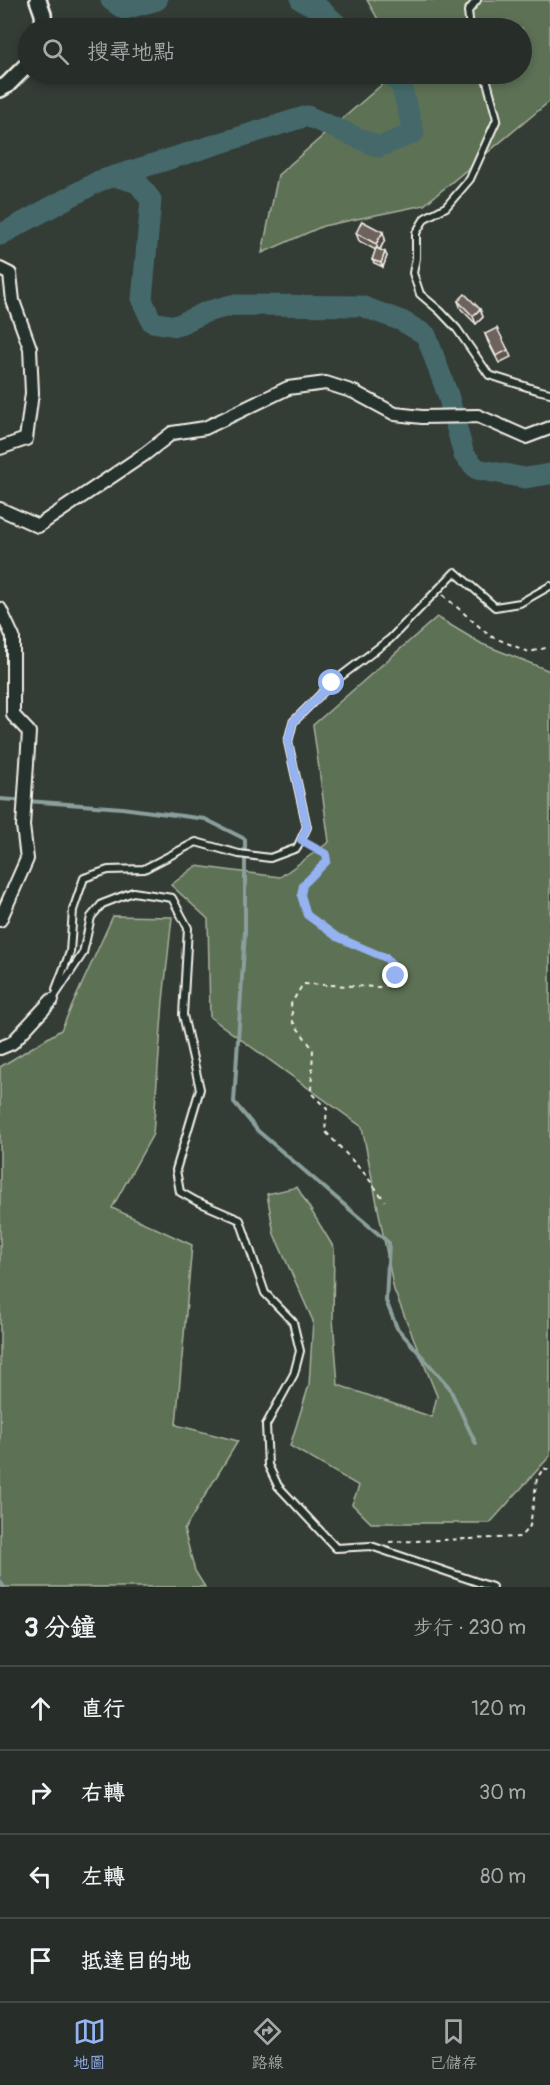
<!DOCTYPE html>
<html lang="zh-TW">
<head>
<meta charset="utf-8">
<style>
  :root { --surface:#272d28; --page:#2f3530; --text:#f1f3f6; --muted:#a4a8a8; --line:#434945; --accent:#95b2f1 }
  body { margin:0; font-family:Pangolin,"LXGW WenKai TC",sans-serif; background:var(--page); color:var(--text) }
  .stop { position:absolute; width:18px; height:18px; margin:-14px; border:4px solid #95b2f1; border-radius:50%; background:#fff }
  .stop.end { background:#95b2f1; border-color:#fff; box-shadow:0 2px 6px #0008 }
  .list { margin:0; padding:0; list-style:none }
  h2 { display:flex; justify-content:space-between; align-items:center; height:78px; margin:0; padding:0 24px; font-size:26px }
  h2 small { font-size:20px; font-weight:400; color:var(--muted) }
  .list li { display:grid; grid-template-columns:39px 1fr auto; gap:18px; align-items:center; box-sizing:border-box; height:84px; padding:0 24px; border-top:2px solid var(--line) }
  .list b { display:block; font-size:22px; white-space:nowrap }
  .list em { font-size:20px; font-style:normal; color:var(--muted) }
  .icon { flex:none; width:33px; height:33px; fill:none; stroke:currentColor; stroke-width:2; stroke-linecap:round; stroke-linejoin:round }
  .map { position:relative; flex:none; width:550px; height:1587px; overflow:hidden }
  .search { position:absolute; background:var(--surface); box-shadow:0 3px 9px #0003; left:18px; right:18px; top:18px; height:66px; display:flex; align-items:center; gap:15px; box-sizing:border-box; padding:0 21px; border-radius:33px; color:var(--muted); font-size:22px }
  .sheet { height:414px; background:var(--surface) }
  nav { display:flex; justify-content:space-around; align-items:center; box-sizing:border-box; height:84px; border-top:2px solid var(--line); background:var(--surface); font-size:16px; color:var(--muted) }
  nav a { display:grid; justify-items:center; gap:3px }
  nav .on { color:var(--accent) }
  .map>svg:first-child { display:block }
  .green { fill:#5d7154; stroke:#a8b19e; stroke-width:1.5 }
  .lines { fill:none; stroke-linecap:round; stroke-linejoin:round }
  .stream { stroke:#8b9f9d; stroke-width:4 }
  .river { stroke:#45696b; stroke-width:21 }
  .service-casing { stroke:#f4f1e8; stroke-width:10 }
  .minor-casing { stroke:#f4f1e8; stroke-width:16 }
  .tertiary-casing { stroke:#f4f1e8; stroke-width:20 }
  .path { stroke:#f4f1e8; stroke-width:2; stroke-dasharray:4.5 4.5; stroke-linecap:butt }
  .service { stroke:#26332d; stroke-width:6 }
  .minor { stroke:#26332d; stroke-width:12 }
  .tertiary { stroke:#26332d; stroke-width:15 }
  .wall { fill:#5f544f; stroke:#f4f1e8; stroke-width:1.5 }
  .shaded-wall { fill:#4d4540; stroke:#f4f1e8; stroke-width:1.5 }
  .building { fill:#6e625c; stroke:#f4f1e8; stroke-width:1.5 }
  .route { stroke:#95b2f1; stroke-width:8 }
</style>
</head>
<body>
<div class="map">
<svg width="550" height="1587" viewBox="0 0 550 1587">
  <rect width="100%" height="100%" fill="#343c36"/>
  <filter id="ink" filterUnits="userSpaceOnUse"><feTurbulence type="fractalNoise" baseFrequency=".0167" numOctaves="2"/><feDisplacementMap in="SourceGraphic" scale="12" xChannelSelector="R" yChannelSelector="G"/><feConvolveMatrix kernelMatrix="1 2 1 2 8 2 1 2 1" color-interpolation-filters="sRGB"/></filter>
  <g filter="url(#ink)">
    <path class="green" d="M367,0h183v101l-126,104 -101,21 -61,27 16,-78 116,-101h128v-46h-139z
      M437,617l45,27 68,27v785l-60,67h-119l-19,-19 7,-18 -69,-40 19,-61 4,-64 -39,-87 -7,-40 30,-7 37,61 -1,71 5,66 94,32 5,-21 -43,-106 -32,-163 -152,-110 -2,-98 -37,-34 25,-19 84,11 49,-35 -16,-117z
      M113,916l59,1 -9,84 -10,133 -41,74 80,37 -16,180 62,16 -54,89 11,41 10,16h-205v-520l61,-37z"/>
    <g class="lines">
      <path class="stream" d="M0,799l122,9 83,11 40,20v93l-11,170 24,29 131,112 -3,58 11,27 52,59 27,57
        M0,1582l4,5"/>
      <path class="river" d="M111,0l13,9 33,-9
        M301,0l19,9 21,19
        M114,176l24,7 13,17 -9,100 10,22 24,4 30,-14 26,-7 129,1 41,15 24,14 22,60 16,60 13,14 48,9 25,-4
        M0,235l99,-54 208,-65 72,31 35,-14 -13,-48 -11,-11"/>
      <defs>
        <path id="service" d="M470,28l-2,-17 9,-11
          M485,74l12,45 -27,60 -24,28 -21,11 -9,15v25l-3,15 7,21 20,17 17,18 32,46 48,15 13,3
          M56,989l14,-37 3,-42 11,-32 24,-8 36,-1 52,-27 43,12 31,4 27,-10 10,-21 -19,-85 5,-20 39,-39 58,-44 65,-67 40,35 25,-4 30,-17
          M52,1000l31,-47 8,-36 11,-13 31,-12 39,6 16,30 -5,87 17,74 -24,81 4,22 16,9 44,19 25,73 28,29 7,29 -6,23 -28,51 2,40 10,21 58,62 35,-2 121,41"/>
        <path id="minor" d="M0,269l10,5 3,27 17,47 2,45 -6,46 -26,9
          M0,509l38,17 107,-72 27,-21 33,-5 83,-40 38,-5 28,9 41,22 27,3 56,-1 48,21 24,-9
          M0,609l13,28v78l16,17 -6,94 4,33 -27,61
          M0,1048l12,-5 40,-43"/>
        <path id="tertiary" d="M38,0l5,14 1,14
          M0,89l7,-4 21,-21"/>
      </defs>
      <use href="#service" class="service-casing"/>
      <use href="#minor" class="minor-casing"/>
      <use href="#tertiary" class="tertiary-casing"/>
      <path class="path" d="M443,595l47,41 39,16 21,-5
        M308,843l18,11 1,7 -24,24 -2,10 6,20 30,22 49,21 7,8 3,10 -7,9 -10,2 -76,-3 -12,20 2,18 20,27 -2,44 16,16 -2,22 40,43 20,27
        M389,1542l131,-5 10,-11 7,-48 7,-10 6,3"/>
      <use href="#service" class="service"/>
      <use href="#minor" class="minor"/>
      <use href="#tertiary" class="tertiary"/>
    </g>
    <path class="wall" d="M356,233l29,6 -5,11 5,2 2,4 -4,11 -9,-4 -2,-3 4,-10 -17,-9z
      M458,301l22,8 3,8 -7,7 -15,-15z
      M485,334l23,16 3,7 -12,6 -11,-21z"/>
    <path class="shaded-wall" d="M383,232l2,7 -6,12 -3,-7z
      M385,252l2,4 -4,11 -2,-4z
      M480,309l3,8 -7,7 -3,-8z"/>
    <path class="building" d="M362,221l21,11 -7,12 -20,-11z
      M376,248l9,4 -4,11 -9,-3z
      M465,294l15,15 -7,7 -15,-15z
      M497,328l11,22 -12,6 -11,-22z"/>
  </g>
  <g class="lines" filter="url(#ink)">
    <path class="route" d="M332,683l-39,39 -5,20 19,85 -6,13 25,14 1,7 -24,24 -2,10 6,20 30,22 49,21 7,8 3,10"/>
  </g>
</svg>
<div class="stop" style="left:332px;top:683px"></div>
<div class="stop end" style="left:396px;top:976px"></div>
<div class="search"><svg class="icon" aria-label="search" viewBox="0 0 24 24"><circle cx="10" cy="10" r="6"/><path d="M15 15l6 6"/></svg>搜尋地點</div>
</div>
<section class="sheet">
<h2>3 分鐘<small>步行 · 230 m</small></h2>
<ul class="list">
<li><svg class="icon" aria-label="ahead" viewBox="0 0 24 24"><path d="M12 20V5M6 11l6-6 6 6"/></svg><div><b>直行</b></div><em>120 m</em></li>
<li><svg class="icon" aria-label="right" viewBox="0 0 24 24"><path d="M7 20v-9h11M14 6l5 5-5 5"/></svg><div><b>右轉</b></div><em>30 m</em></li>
<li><svg class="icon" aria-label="left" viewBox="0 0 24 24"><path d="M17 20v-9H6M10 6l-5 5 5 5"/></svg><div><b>左轉</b></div><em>80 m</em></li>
<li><svg class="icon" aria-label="arrive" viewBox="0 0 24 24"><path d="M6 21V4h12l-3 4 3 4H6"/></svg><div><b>抵達目的地</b></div></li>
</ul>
</section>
<nav>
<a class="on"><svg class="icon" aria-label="map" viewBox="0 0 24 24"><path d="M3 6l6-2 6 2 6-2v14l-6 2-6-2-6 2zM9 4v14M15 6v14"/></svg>地圖</a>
<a><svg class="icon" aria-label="directions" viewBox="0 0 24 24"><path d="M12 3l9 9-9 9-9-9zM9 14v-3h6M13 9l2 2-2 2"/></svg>路線</a>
<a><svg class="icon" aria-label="saved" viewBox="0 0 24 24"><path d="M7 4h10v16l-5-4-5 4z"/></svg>已儲存</a>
</nav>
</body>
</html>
